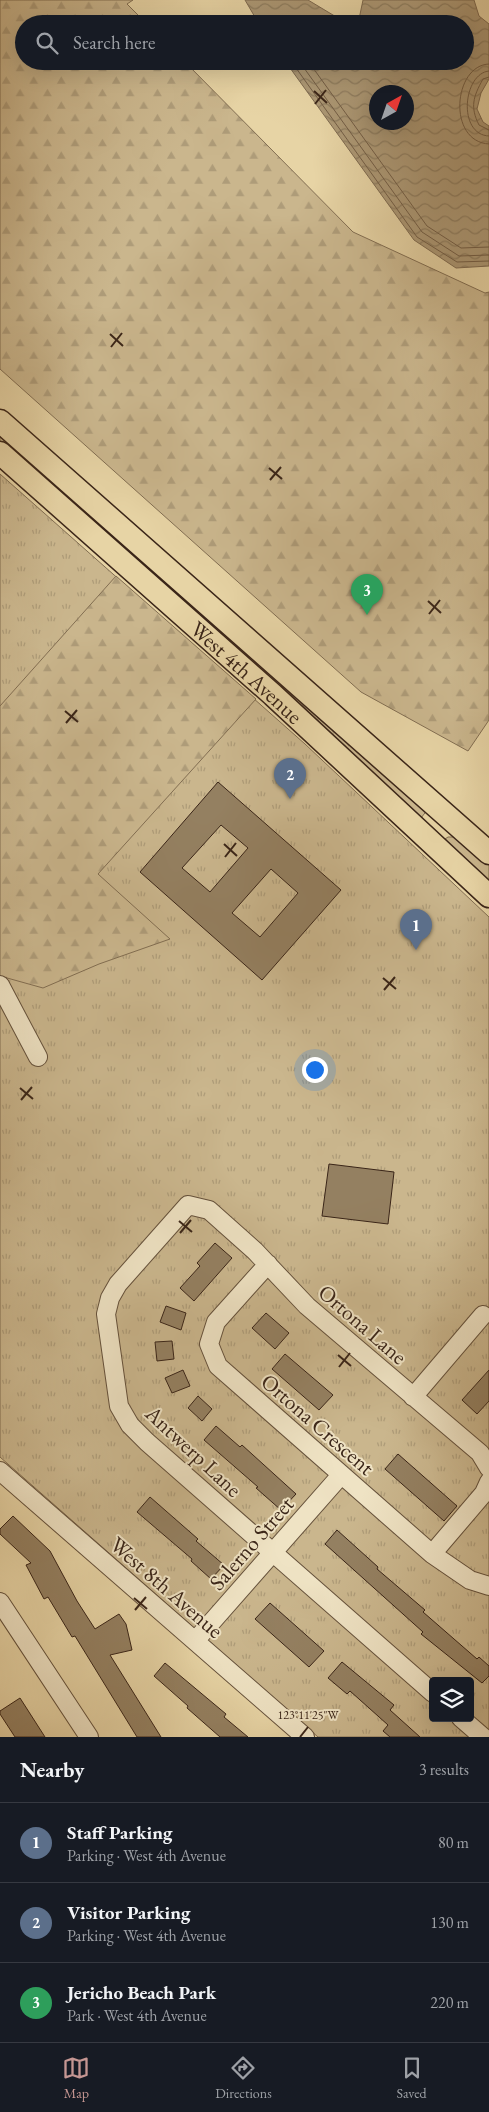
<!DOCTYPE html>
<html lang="en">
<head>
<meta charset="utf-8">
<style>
  :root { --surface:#171b24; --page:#20242c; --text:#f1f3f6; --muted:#9ea1a6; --line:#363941; --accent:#c59692 }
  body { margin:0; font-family:"EB Garamond",serif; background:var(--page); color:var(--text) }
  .controls { position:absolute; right:15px; bottom:15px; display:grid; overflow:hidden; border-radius:5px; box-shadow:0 5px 20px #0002 }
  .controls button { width:45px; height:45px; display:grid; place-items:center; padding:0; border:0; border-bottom:1px solid var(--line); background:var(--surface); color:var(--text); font:25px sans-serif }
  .compass { position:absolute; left:369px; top:85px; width:45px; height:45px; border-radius:50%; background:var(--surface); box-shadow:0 5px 20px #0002; rotate:40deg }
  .you { position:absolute; left:314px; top:1069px; width:18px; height:18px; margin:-12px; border:4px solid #fff; border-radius:50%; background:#1a73e8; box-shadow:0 0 0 8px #1a73e833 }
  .badge { display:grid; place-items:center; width:32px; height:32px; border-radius:50%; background:var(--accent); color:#fff; font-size:16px; font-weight:700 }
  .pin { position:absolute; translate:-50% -41px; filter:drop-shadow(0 1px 2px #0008) }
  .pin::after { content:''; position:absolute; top:26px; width:18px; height:15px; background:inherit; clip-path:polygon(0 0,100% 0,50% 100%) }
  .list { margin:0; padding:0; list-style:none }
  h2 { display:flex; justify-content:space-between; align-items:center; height:65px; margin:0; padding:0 20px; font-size:21px }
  h2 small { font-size:16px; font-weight:400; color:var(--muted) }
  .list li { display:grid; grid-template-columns:32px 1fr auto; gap:15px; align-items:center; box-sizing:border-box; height:80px; padding:0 20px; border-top:1px solid var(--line) }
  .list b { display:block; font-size:19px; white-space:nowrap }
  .list p { margin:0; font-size:16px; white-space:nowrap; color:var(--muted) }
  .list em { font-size:16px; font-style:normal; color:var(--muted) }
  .icon { flex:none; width:28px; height:28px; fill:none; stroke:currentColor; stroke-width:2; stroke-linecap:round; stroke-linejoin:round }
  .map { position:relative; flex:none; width:489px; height:1737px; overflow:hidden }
  .search { position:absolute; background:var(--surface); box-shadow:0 5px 20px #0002; left:15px; right:15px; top:15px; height:55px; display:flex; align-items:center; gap:12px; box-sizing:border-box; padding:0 18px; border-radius:28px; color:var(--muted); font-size:19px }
  .sheet { height:305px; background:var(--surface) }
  nav { display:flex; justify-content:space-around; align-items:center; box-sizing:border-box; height:70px; border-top:1px solid var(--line); background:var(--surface); font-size:14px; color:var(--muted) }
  nav a { display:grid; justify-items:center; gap:2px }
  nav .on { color:var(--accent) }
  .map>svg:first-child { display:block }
  .grass { fill:url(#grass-tufts); stroke:#826e52; fill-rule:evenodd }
  .forest { fill:url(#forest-firs); stroke:#826e52 }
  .water { fill:url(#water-waves); stroke:#7e6a50; fill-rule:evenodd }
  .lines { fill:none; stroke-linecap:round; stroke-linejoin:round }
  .shore { stroke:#735e46; stroke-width:1 }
  .building { fill:#948061; stroke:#3a2518; fill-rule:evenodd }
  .minor-casing { stroke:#65513b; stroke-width:20 }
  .major-casing { stroke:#3a2518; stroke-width:25 }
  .minor { stroke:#efe3c4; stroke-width:18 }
  .major { stroke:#e7d4a5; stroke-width:22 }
  .ticks { fill:none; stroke:#3a2518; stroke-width:2 }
  .labels { text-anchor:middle; stroke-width:4; stroke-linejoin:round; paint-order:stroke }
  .street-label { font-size:22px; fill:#3a2518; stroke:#efe3c4 }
  .ticks-label { font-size:12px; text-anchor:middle; fill:#3a2518; stroke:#efe3c4; stroke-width:4; stroke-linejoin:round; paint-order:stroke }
</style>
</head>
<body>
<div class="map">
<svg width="489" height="1737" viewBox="0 0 489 1737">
  <defs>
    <pattern id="grass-tufts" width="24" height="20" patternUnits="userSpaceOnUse" patternTransform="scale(1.25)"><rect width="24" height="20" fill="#cab68d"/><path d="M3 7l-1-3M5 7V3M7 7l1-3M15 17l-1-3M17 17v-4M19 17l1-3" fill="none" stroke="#ae9c79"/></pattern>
    <pattern id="forest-firs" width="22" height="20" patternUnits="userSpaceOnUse" patternTransform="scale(1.25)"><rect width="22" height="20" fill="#cab68d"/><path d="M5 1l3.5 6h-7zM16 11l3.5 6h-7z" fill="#ae9c79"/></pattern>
    <pattern id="water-waves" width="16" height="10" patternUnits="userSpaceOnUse" patternTransform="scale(1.25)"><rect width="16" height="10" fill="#ac9875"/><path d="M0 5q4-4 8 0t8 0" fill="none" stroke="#8d7c5f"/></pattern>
  </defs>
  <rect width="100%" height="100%" fill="#e7d4a5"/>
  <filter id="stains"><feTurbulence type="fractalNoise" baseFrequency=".004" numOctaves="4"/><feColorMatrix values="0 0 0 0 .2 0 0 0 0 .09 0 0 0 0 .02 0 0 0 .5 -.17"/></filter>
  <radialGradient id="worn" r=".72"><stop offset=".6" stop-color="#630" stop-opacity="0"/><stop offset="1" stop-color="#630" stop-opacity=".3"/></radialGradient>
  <path class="grass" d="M0,428l428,381 -7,9 -421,-377z
    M0,474l305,270 184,173v820h-171l-318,-280zM433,1681h37v37h-37z
    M448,837h8l33,24v22l-44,-40v-4z"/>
  <path class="forest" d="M0,0h133l-6,4 20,20h-123v37h160l169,171 132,61 4,-1v428l-21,31 -107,-59 -361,-323z
    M116,576l140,123 -158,175 72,65 -71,25 -56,24 -43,-12v-270z"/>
  <path class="water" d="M245,0h63l40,24h-89z
    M363,0h111l5,16 10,8v55l-8,14 -4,16 6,13 6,4v140l-33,2 -42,-28 -129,-179h180v-37h-107zM376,92h30v30h-30z"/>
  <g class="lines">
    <path class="shore" d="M291,61l126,176 40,25 32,-1
      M299,61l123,171 37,24 30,-1
      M308,61l119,165 34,22 28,-1
      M489,64c-36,1 -42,78 0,80
      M489,71c-26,2 -32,64 0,65
      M489,77l-6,2c-10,18 -13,28 -4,46l10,5"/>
  </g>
  <path class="building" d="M218,782l123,108 -79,90 -122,-108zM221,825l27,23 -38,44 -28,-24zM271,869l27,24 -38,44 -28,-24z
    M329,1164l65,8 -6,52 -66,-8z
    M215,1243l17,15 -38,43 -14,-13 20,-22 -3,-3z
    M166,1306l20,7 -5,17 -21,-8z
    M266,1313l23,20 -14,16 -23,-21z
    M172,1341l2,18 -17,2 -2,-19z
    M285,1354l48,41 -14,15 -47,-41z
    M183,1370l7,16 -18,7 -7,-15z
    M489,1370v31l-12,13 -15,-14z
    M198,1396l14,13 -10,12 -14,-13z
    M216,1426l24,21 2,-2 54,49 -15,16 -25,-22 2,-1 -54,-47z
    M398,1454l59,52 -13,15 -59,-52z
    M150,1497l48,42 -2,2 28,24 -13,14 -20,-18 1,-2 -55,-47z
    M13,1516l37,35 27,50 18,28 24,-15 7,10 6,26 -22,5 51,82h-24l-62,-101 -3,1 -24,-40 -4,2 -18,-34 5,-2 -31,-29v-5z
    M337,1530l41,37 -1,2 48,41 -2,2 54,47 2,-2 10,9v10l-7,7 -61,-49 2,-2 -98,-88z
    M270,1603l54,48 -15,16 -54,-48z
    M342,1662l52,43 -4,5 30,27h-30l-7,-6 5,-6 -38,-34 -3,3 -19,-16z
    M165,1663l61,51 -2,3 24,20h-28l-33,-29 1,-2 -34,-30z
    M20,1698l25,39h-30l-15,-23v-3z"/>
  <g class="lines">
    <defs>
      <path id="minor" d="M0,985l38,72
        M268,1264l-52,58 -7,22 9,22 214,188 38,26 19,6
        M413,1397l70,-82
        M0,1471l305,266
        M432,1554l52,-61 5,-11
        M0,1602l89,135
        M195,1641l146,-166
        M433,1693l-286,-251 -17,-17 -11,-19 -13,-92 4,-16 8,-14 70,-79 21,5 46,41 52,55 173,147 9,15
        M461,1718l22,19"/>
      <g id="major">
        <path d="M0,421l489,432"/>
        <path id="s1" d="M0,453l273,242 216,201"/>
      </g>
    </defs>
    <use href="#minor" class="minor-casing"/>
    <use href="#major" class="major-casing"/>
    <use href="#minor" class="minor"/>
    <use href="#major" class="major"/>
  </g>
  <path class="ticks" d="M314,91l13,12M315,104l11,-14M110,334l13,12M111,347l11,-14M269,468l13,11M270,480l11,-13M428,601l13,12M429,614l11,-14M65,711l13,11M66,723l11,-13M224,844l13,12M225,857l11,-14M383,978l13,11M384,990l11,-13M20,1088l13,11M21,1100l11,-13M179,1221l13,11M180,1233l11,-13M338,1355l13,11M339,1367l11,-14M134,1598l13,11M135,1610l11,-13M300,1737l8,-10"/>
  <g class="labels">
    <g class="street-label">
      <text dy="8" stroke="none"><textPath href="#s1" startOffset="330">West 4th Avenue</textPath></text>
      <text transform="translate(363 1324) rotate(41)" y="8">Ortona Lane</text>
      <text transform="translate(318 1424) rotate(41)" y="8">Ortona Crescent</text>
      <text transform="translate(194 1451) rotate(43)" y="8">Antwerp Lane</text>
      <text transform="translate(251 1543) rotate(-49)" y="8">Salerno Street</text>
      <text transform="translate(167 1587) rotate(41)" y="8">West 8th Avenue</text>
    </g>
  </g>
  <g class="ticks-label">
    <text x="308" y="1719">123°11'25"W</text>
  </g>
  <rect width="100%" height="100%" filter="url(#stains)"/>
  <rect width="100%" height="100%" fill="url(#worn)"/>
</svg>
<div class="controls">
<button><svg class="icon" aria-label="layers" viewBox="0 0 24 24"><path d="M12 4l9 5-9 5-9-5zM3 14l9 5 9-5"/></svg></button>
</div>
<svg class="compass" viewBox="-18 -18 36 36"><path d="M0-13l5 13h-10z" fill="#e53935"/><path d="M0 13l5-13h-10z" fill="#9ea1a6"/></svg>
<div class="you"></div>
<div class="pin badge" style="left:416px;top:950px;background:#5c6f8a">1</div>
<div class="pin badge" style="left:290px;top:799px;background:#5c6f8a">2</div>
<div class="pin badge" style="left:367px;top:615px;background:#2e9e5b">3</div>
<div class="search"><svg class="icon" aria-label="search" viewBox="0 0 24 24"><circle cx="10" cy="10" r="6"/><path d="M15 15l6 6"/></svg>Search here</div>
</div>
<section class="sheet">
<h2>Nearby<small>3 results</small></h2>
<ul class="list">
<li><span class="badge" style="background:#5c6f8a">1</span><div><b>Staff Parking</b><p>Parking · West 4th Avenue</p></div><em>80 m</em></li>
<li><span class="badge" style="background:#5c6f8a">2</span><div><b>Visitor Parking</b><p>Parking · West 4th Avenue</p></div><em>130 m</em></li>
<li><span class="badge" style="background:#2e9e5b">3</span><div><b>Jericho Beach Park</b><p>Park · West 4th Avenue</p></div><em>220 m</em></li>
</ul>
</section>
<nav>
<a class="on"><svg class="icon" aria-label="map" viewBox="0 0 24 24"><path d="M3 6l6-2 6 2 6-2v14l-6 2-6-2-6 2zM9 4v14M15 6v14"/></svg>Map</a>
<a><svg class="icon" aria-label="directions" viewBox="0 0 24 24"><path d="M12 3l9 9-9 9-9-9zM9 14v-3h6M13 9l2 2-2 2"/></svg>Directions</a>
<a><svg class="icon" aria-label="saved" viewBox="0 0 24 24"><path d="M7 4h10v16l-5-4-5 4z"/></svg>Saved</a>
</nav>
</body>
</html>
